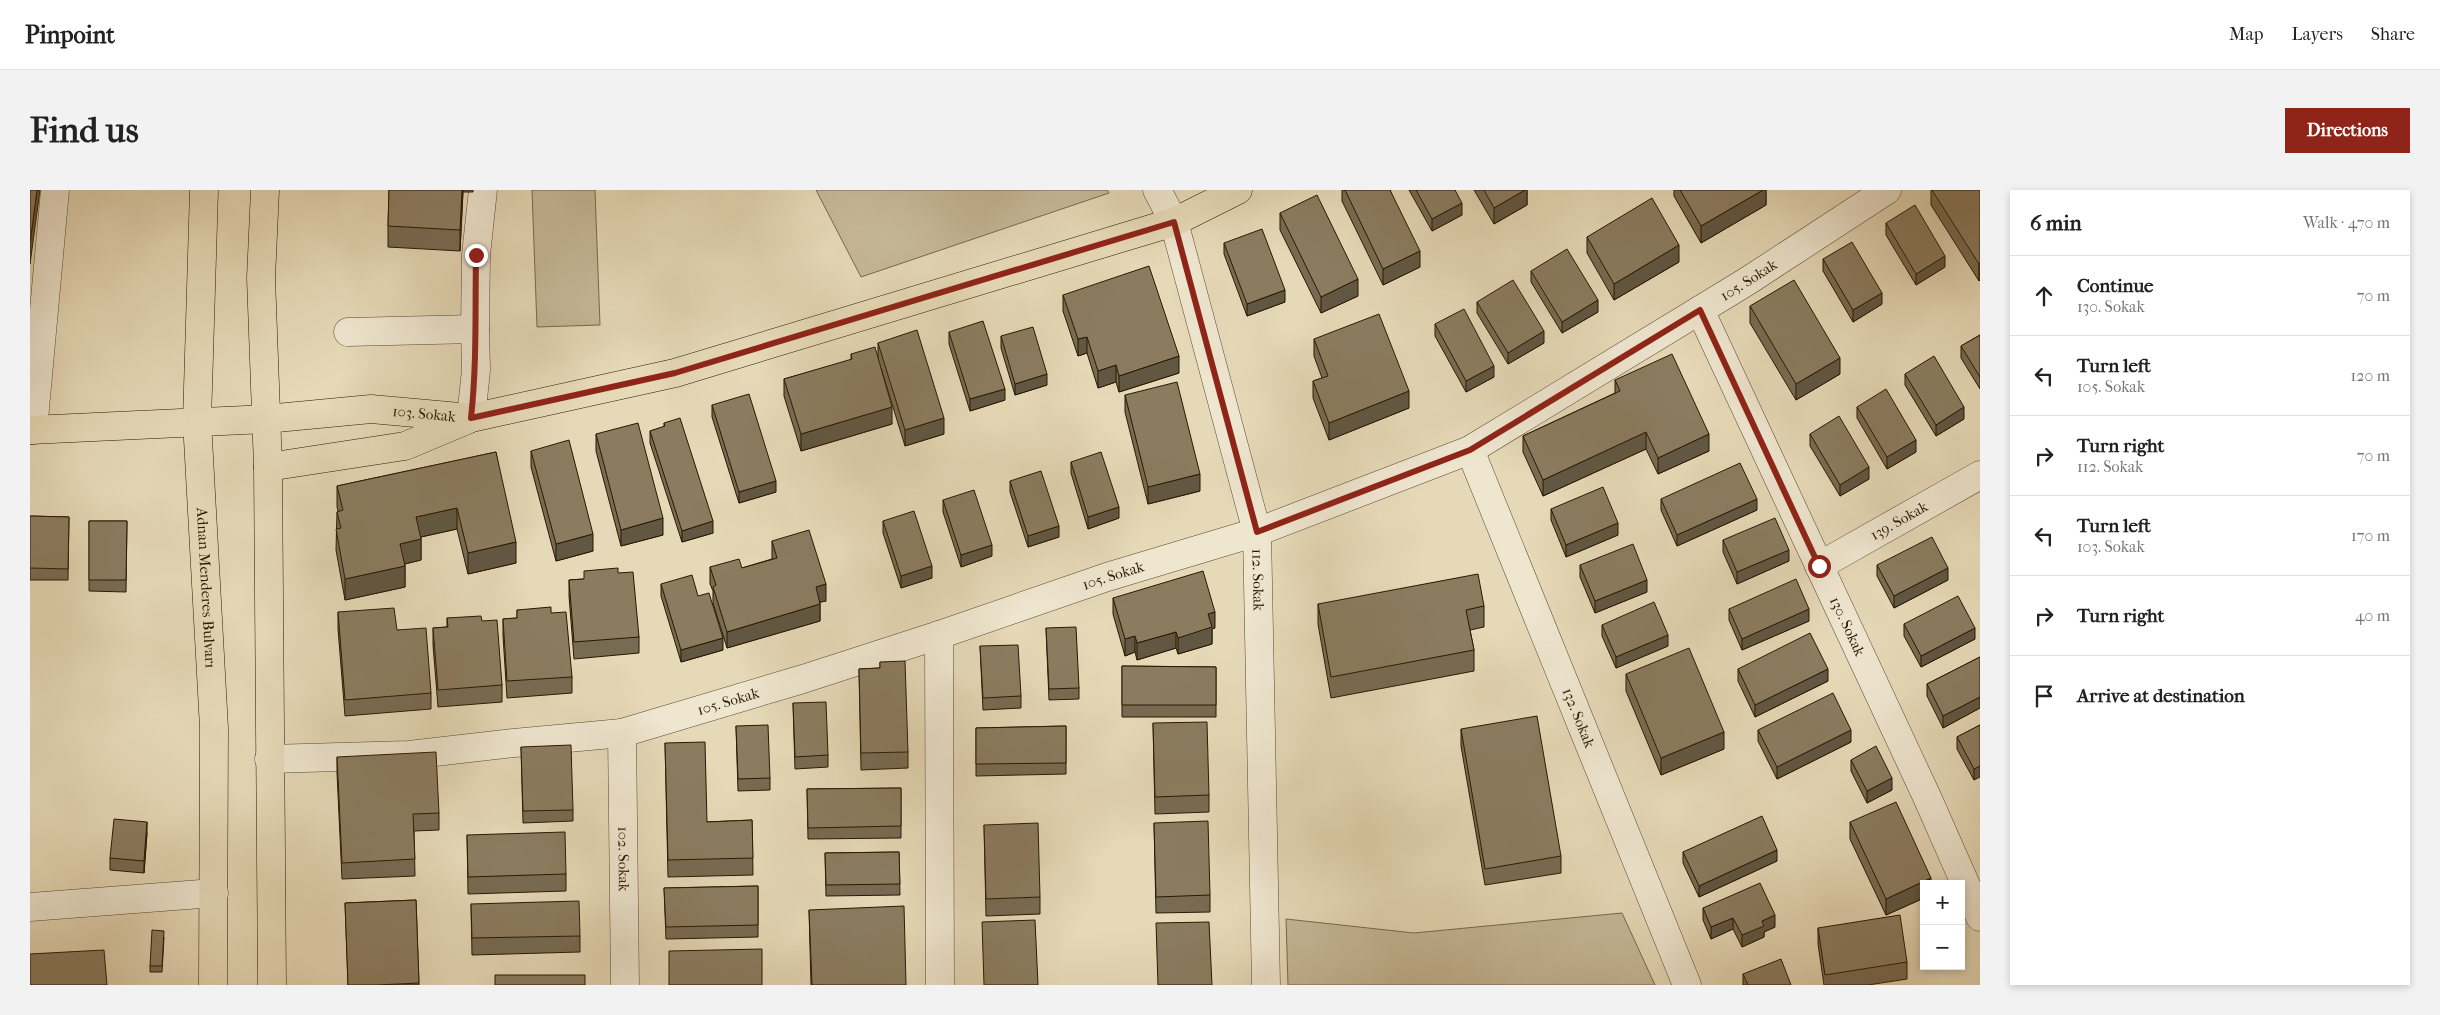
<!DOCTYPE html>
<html lang="en">
<head>
<meta charset="utf-8">
<style>
  :root { --surface:#fff; --page:#f2f2f2; --text:#222; --muted:#767676; --line:#e0e0e0; --accent:#8f2418 }
  body { margin:0; font-family:"IM FELL French Canon",serif; background:var(--page); color:var(--text) }
  .controls { position:absolute; right:15px; bottom:15px; display:grid; overflow:hidden; border-radius:0px; box-shadow:0 2px 8px #0003 }
  .controls button { width:45px; height:45px; display:grid; place-items:center; padding:0; border:0; border-bottom:1px solid var(--line); background:var(--surface); color:var(--text); font:25px sans-serif }
  .stop { position:absolute; width:15px; height:15px; margin:-11px; border:4px solid #8f2418; border-radius:50%; background:#fff }
  .stop.end { background:#8f2418; border-color:#fff; box-shadow:0 1px 5px #0008 }
  .list { margin:0; padding:0; list-style:none }
  h2 { display:flex; justify-content:space-between; align-items:center; height:65px; margin:0; padding:0 20px; font-size:21px }
  h2 small { font-size:16px; font-weight:400; color:var(--muted) }
  .list li { display:grid; grid-template-columns:32px 1fr auto; gap:15px; align-items:center; box-sizing:border-box; height:80px; padding:0 20px; border-top:1px solid var(--line) }
  .list b { display:block; font-size:19px; white-space:nowrap }
  .list p { margin:0; font-size:16px; white-space:nowrap; color:var(--muted) }
  .list em { font-size:16px; font-style:normal; color:var(--muted) }
  .icon { flex:none; width:28px; height:28px; fill:none; stroke:currentColor; stroke-width:2; stroke-linecap:round; stroke-linejoin:round }
  .map { position:relative; flex:none; width:1950px; height:795px; overflow:hidden; border-radius:0px }
  header { display:flex; align-items:center; gap:30px; box-sizing:border-box; height:70px; padding:0 25px; background:var(--surface); border-bottom:1px solid var(--line) }
  header strong { font-size:24px }
  nav { display:flex; gap:28px; margin-inline-start:auto; font-size:18px }
  .intro { display:flex; align-items:center; justify-content:space-between; box-sizing:border-box; height:120px; padding:0 30px }
  h1 { margin:0; font-size:35px }
  .button { padding:12px 22px; border-radius:0px; background:var(--accent); color:#fff; font-size:18px; font-weight:700 }
  main { display:flex; gap:30px; padding:0 30px }
  aside { flex:1; background:var(--surface); border-radius:0px; box-shadow:0 2px 8px #0003 }
  .map>svg:first-child { display:block }
  .green { fill:#c6b898; stroke:#78684c }
  .lines { fill:none; stroke-linecap:round; stroke-linejoin:round }
  .minor-casing { stroke:#58482e; stroke-width:29 }
  .major-casing { stroke:#291801; stroke-width:29 }
  .minor { stroke:#efe6d0; stroke-width:28 }
  .major { stroke:#e6d9b7; stroke-width:28 }
  .wall { fill:#786b53; stroke:#291801 }
  .shaded-wall { fill:#615743; stroke:#291801 }
  .building { fill:#8b7c60; stroke:#291801 }
  .route { stroke:#8f2418; stroke-width:6 }
  .labels { text-anchor:middle; stroke-width:4; stroke-linejoin:round; paint-order:stroke }
  .street-label { font-size:15px; fill:#291801; stroke:#efe6d0 }
</style>
</head>
<body>
<header>
<strong>Pinpoint</strong>
<nav><a>Map</a><a>Layers</a><a>Share</a></nav>
</header>
<div class="intro"><h1>Find us</h1><a class="button">Directions</a></div>
<main>
<div class="map">
<svg width="1950" height="795" viewBox="0 0 1950 795">
  <rect width="100%" height="100%" fill="#e6d9b7"/>
  <filter id="stains"><feTurbulence type="fractalNoise" baseFrequency=".004" numOctaves="4"/><feColorMatrix values="0 0 0 0 .2 0 0 0 0 .09 0 0 0 0 .02 0 0 0 .5 -.17"/></filter>
  <radialGradient id="worn" r=".72"><stop offset=".6" stop-color="#630" stop-opacity="0"/><stop offset="1" stop-color="#630" stop-opacity=".3"/></radialGradient>
  <path class="green" d="M502,0h63l5,135 -63,2z
    M786,0h291l2,3 -248,84z
    M1592,723l33,72h-367l-2,-66 128,14z"/>
  <g class="lines">
    <defs>
      <g id="minor">
        <path id="s1" d="M1127,0l17,32 83,310 9,453"/>
        <path id="s2" d="M1670,120l227,487 53,120"/>
        <path d="M318,142l127,-3"/>
        <path d="M441,228l5,-48 -1,-41 1,-74 7,-65"/>
        <path d="M3,240l22,-240"/>
        <path id="s3" d="M1440,260l217,535"/>
        <path id="s4" d="M1789,376l161,-91"/>
        <path d="M909,445l1,350"/>
        <path id="s5" d="M592,543l3,252"/>
        <path id="s6" d="M239,569l140,-4 105,-12 108,-10 181,-54 136,-44 168,-58 150,-45 213,-82 276,-168 141,-92"/>
        <path d="M0,717l184,-14"/>
      </g>
      <g id="major">
        <path id="s7" d="M174,0l-7,231 17,307 -1,257"/>
        <path d="M235,0l-4,88 7,189 4,518"/>
        <path id="s8" d="M0,240l236,-11 105,-10 100,9 204,-45 499,-151 64,-32"/>
        <path d="M238,277l137,-21 62,-26"/>
      </g>
    </defs>
    <use href="#minor" class="minor-casing"/>
    <use href="#major" class="major-casing"/>
    <use href="#minor" class="minor"/>
    <use href="#major" class="major"/>
  </g>
  <path class="wall" d="M359,0h84v2h-10l-3,59 -72,-4v-21z
    M1312,0h48l30,77 -37,18 -41,-84z
    M1379,0h46l7,25 -30,16z
    M1444,0h53v15l-33,19z
    M1644,0h92v15l-65,38 -27,-47z
    M1901,0h49l-1,91 -48,-76z
    M1250,23l78,83 -37,17 -41,-83z
    M1856,33l59,44 -29,18 -30,-50z
    M1557,47l92,25 -65,38 -27,-47z
    M1194,53l61,59 -38,14 -23,-62z
    M1793,69l59,45 -29,18 -30,-51z
    M1501,81l67,41 -36,21 -31,-51z
    M1033,105l116,78 -60,19 -3,-10 -18,6 -11,-35 -9,3 -15,-45z
    M1447,112l67,41 -36,21 -31,-51z
    M1720,116l90,68 -44,26 -46,-77z
    M1405,134l59,53 -28,15 -31,-56z
    M919,142l56,68 -35,11 -21,-67z
    M1950,145v54l-19,-31v-12z
    M971,146l46,49 -32,10 -14,-47z
    M1284,149l95,69 -80,32 -16,-42v-17l9,-3 -8,-22z
    M848,153l66,91 -39,12 -24,-78 11,56 -91,27 -17,-55v-17l67,-19v-6l27,5z
    M1875,184l59,45 -28,17 -31,-51z
    M1585,190l94,71 -51,23 -12,-25 -103,47 -20,-44v-16l92,-43z
    M1095,205l75,96 -52,13 -23,-92z
    M682,215l64,87 -37,11 -27,-86z
    M1827,217l59,45 -29,17 -30,-51z
    M634,233l49,110 -31,9 -32,-99v-12l14,-4z
    M566,244l67,101 -42,11 -25,-95z
    M1780,244l59,45 -29,17 -30,-50z
    M501,261l62,100 -37,10 -25,-94z
    M466,262l20,111 -48,11 -11,-45 -36,8v23l-16,4v23l-60,13 -9,-50 1,-38 1,-1 -1,-4v-21z
    M1041,272l48,56 -31,11 -17,-56z
    M980,291l49,56 -31,10 -18,-55z
    M1631,309l96,11 -80,36 -16,-36z
    M913,310l49,56 -31,11 -18,-55z
    M1521,319l67,26 -52,22 -15,-37z
    M0,326l39,1 -1,63h-38z
    M59,331h38l-1,71 -37,-1z
    M853,331l49,57 -31,10 -18,-55z
    M1693,350l66,21 -52,23 -14,-32z
    M742,351l54,60 -6,1v19l-93,27 -14,-45v-12l-3,-7v-17l32,1 30,-9z
    M1550,375l67,27 -52,21 -15,-36z
    M1847,375l71,15 -54,28 -17,-32z
    M588,383l21,64v16l-65,6 -5,-63v-16l15,-1z
    M631,394l37,12 25,54 -42,12 -20,-66z
    M1083,408l102,30 -3,1v15l-34,10 -2,-6 -39,12 -2,-8 -10,4 -12,-42z
    M1288,414l166,2v21l-14,3 4,20v21l-143,27 -13,-74z
    M1699,419l80,12 -67,29 -13,-30z
    M487,420l34,3 21,64v16l-65,5 -4,-62v-17l14,-1z
    M308,422l59,18 34,63v16l-86,7 -7,-87z
    M417,428l35,3 20,64v17l-64,5 -5,-62v-17l14,-1z
    M1874,434l71,15 -54,28 -17,-31z
    M1572,435l66,21 -52,22 -14,-32z
    M1016,438l33,60v11l-30,1z
    M950,456l41,50v12l-38,2z
    M1950,467v51l-37,20 -16,-32v-12z
    M850,472l28,90v16l-47,2 -2,-101 21,-1z
    M1092,476l94,1v50h-94z
    M1708,479l90,12 -73,36 -17,-36z
    M1596,484l98,75 -63,26 -35,-84z
    M763,513l35,52v12l-33,2z
    M1123,533l56,72v17l-54,2z
    M1950,535l-6,55 -17,-31v-12z
    M706,536l34,52v12l-32,1z
    M1036,536v48l-90,2v-48z
    M1431,539l100,127v17l-76,12 -24,-139z
    M1728,540l93,12 -74,37 -19,-38z
    M635,553l42,79 45,-2 1,55 -85,2z
    M491,557l52,63v11l-50,2z
    M307,567l102,56v17l-25,1 1,45 -73,3 -5,-106z
    M1821,570l41,30 -25,13 -16,-32z
    M871,598v50l-93,1 -1,-50z
    M1820,632l81,62h-7v14l-38,17 -36,-76z
    M1124,633l56,72v17l-54,1z
    M954,635l56,72v17l-54,2z
    M117,643l-3,40 -34,-3v-12z
    M437,645l99,39v17l-98,3z
    M869,662l1,43 -74,1 -1,-43z
    M1653,662l94,9 -78,36 -16,-34z
    M728,696v51l-92,2 -2,-51z
    M386,710l3,85h-71l-3,-82z
    M441,714l109,32v16l-108,3z
    M1673,718l72,19 -11,5v5l-22,10 -9,-18 -22,10 -8,-19z
    M779,720l97,75h-95z
    M1788,738l89,34v17l-39,6h-44l-6,-41z
    M134,747l-2,35h-12v-6z
    M1713,784l48,11h-48z"/>
  <path class="shaded-wall" d="M7,0h3l-10,74v-21z
    M432,0h1l-3,61v-21z
    M1495,0h2v15l-33,19v-16z
    M1733,0h3v15l-65,38v-17z
    M1432,13v12l-30,16v-12z
    M1649,55v17l-65,38v-16z
    M1390,61v16l-37,18v-16z
    M1915,66v11l-29,18v-11z
    M1950,73v17l-1,1v-17z
    M1328,89v17l-37,17v-16z
    M1255,100v12l-38,14v-12z
    M1852,103v11l-29,18v-12z
    M1568,110v12l-36,21v-11z
    M1514,141v12l-36,21v-11z
    M1057,147v16l-9,3v-17z
    M1149,166v17l-60,19v-16z
    M1810,168v16l-44,26v-16z
    M1086,175v17l-18,6v-17z
    M1464,176v11l-28,15v-11z
    M1017,184v11l-32,10v-11z
    M975,199v11l-35,11v-12z
    M1379,201v17l-80,32v-17z
    M862,217v17l-91,27v-17z
    M1934,217v12l-28,17v-11z
    M914,228v16l-39,12v-16z
    M1616,242v17l-103,47v-16z
    M1679,244v17l-51,23v-16z
    M1886,250v12l-29,17v-12z
    M1839,277v12l-29,17v-11z
    M1170,284v17l-52,13v-17z
    M746,291v11l-37,11v-11z
    M1727,309v11l-80,36v-11z
    M1089,317v11l-31,11v-12z
    M427,318v21l-41,9v-21z
    M633,328v17l-42,11v-16z
    M683,331v12l-31,9v-11z
    M1588,333v12l-52,22v-12z
    M1029,336v11l-31,10v-11z
    M563,344v17l-37,10v-17z
    M391,349v21l-21,5v-21z
    M486,352v21l-48,11v-21z
    M962,355v11l-31,11v-12z
    M1759,360v11l-52,23v-12z
    M375,376v21l-60,13v-21z
    M902,376v12l-31,10v-12z
    M1918,378v12l-54,28v-12z
    M1617,390v12l-52,21v-12z
    M796,394v17l-10,2v-16z
    M790,414v17l-93,27v-16z
    M1779,419v12l-67,29v-11z
    M1185,422v16l-3,1v15l-34,10v-16l30,-24z
    M1945,438v11l-54,28v-11z
    M1146,442v16l-39,12v-17z
    M1638,445v11l-52,22v-11z
    M1105,446v16l-10,4v-17z
    M693,448v12l-42,12v-12z
    M1798,479v12l-73,36v-12z
    M1950,507v11l-37,20v-12z
    M1821,540v12l-74,37v-12z
    M1694,542v17l-63,26v-17z
    M1950,576v11l-6,3v-11z
    M1862,588v12l-25,13v-12z
    M117,632v11l-3,40v-12z
    M1747,660v11l-78,36v-11z
    M1901,688v6h-7v14l-38,17v-16z
    M1745,725v12l-11,5v5l-22,10v-12l20,-14z
    M1703,728v11l-22,10v-12z"/>
  <path class="building" d="M0,0h7l-7,53z
    M359,0h73l-2,40 -72,-4z
    M1315,0h45l30,61 -37,18z
    M1386,0h39l7,13 -30,16z
    M1454,0h41l-31,18z
    M1650,0h83l-62,36z
    M1902,0h48v73l-1,1z
    M1287,5l41,84 -37,18 -41,-84z
    M1622,8l27,47 -65,39 -27,-47z
    M1885,15l30,51 -29,18 -30,-51z
    M1232,39l23,61 -38,14 -23,-61z
    M1822,52l30,51 -29,17 -30,-51z
    M1537,59l31,51 -36,22 -31,-51z
    M1119,76l30,90 -60,20 -3,-11 -18,6 -11,-34 -9,2 -15,-44z
    M1483,90l31,51 -36,22 -31,-51z
    M1764,90l46,78 -44,26 -46,-78z
    M1434,119l30,57 -28,15 -31,-57z
    M1349,124l30,77 -80,32 -16,-42 15,-5 -14,-37z
    M953,131l22,68 -35,10 -21,-67z
    M1003,137l14,47 -32,10 -14,-48z
    M887,140l27,88 -39,12 -27,-87z
    M1950,145v42l-19,-31z
    M845,157l17,60 -91,27 -17,-55 68,-20 -1,-5z
    M1642,164l37,80 -51,24 -12,-26 -103,48 -20,-44 97,-45 -5,-11z
    M1904,166l30,51 -28,18 -31,-51z
    M1147,192l23,92 -52,13 -23,-92z
    M1856,199l30,51 -29,17 -30,-50z
    M719,204l27,87 -37,11 -27,-87z
    M1809,226l30,51 -29,18 -30,-51z
    M650,228l33,103 -31,10 -32,-100 15,-5 -1,-3z
    M608,233l25,95 -42,12 -25,-96z
    M539,250l24,94 -37,10 -25,-93z
    M466,262l20,90 -48,11 -11,-45 -41,9 5,22 -21,5 5,22 -60,13 -9,-50 5,-1 -4,-16 6,-2 -6,-24z
    M1071,262l18,55 -31,10 -17,-55z
    M1710,273l17,36 -80,36 -16,-36z
    M1011,281l18,55 -31,10 -18,-55z
    M1573,297l15,36 -52,22 -15,-36z
    M944,300l18,55 -31,10 -18,-55z
    M884,321l18,55 -31,10 -18,-55z
    M0,326l39,1 -1,52 -38,-1z
    M1745,328l14,32 -52,22 -14,-32z
    M59,331h38l-1,59h-37z
    M779,340l17,54 -10,3 4,17 -93,28 -14,-45 3,-2 -6,-18 29,-8 3,9 35,-10 -5,-17z
    M1902,347l16,31 -54,28 -17,-31z
    M1603,354l14,36 -52,21 -15,-36z
    M588,378v5l15,-1 6,65 -65,5 -5,-62 15,-1v-8z
    M1173,381l12,41 -7,2 4,13 -34,11 -2,-6 -39,11 -2,-7 -10,3 -12,-41z
    M1448,384l6,32 -18,4 8,40 -143,27 -13,-73z
    M662,385l6,21 11,-3 14,45 -42,12 -20,-66z
    M1766,389l13,30 -67,30 -13,-30z
    M1928,406l17,32 -54,28 -17,-32z
    M1624,412l14,33 -52,22 -14,-32z
    M521,417v6l15,-1 6,65 -65,4 -4,-62 14,-1v-8z
    M364,418l3,22 29,-2 5,65 -86,7 -7,-88z
    M451,426l1,5 15,-1 5,65 -64,5 -5,-62 15,-1 -1,-9z
    M1046,437l3,61 -30,1 -3,-61z
    M1780,443l18,36 -73,36 -17,-36z
    M988,455l3,51 -38,2 -3,-52z
    M1659,458l35,84 -63,26 -35,-84z
    M1950,467v40l-37,19 -16,-32z
    M875,471l3,91 -47,1 -2,-84 21,-1v-6z
    M1092,476l94,1v38h-94z
    M1803,503l18,37 -74,37 -19,-37z
    M796,512l2,53 -33,2 -2,-54z
    M1507,526l24,140 -76,13 -24,-140z
    M1177,532l2,73 -54,2 -2,-74z
    M738,535l2,53 -32,1 -2,-53z
    M1950,535v41l-6,3 -17,-32z
    M1036,536v37l-90,1v-36z
    M675,552l2,80 45,-2 1,38 -85,2 -3,-117z
    M541,555l2,65 -50,1 -2,-64z
    M1846,556l16,32 -25,13 -16,-31z
    M406,562l3,61 -26,1 2,45 -73,4 -5,-106z
    M871,598v38l-93,2 -1,-39z
    M1866,612l35,76 -45,21 -36,-77z
    M1732,626l15,34 -78,36 -16,-34z
    M84,629l33,3 -3,39 -34,-3z
    M1178,631l2,74 -54,2 -2,-74z
    M1008,633l2,74 -54,2 -2,-74z
    M535,642l1,42 -98,3 -1,-42z
    M869,662l1,32 -74,1 -1,-32z
    M1730,693l15,32 -13,6 2,5 -22,9 -9,-17 -22,9 -8,-19z
    M728,696v39l-92,2 -2,-39z
    M386,710l3,83 -42,2h-29l-3,-82z
    M549,711l1,35 -108,2 -1,-34z
    M874,716l2,79h-94l-3,-75z
    M1870,725l7,47 -82,13 -7,-47z
    M1005,730l3,65h-54l-2,-63z
    M1179,732l3,63h-54l-2,-62z
    M122,740l12,1 -2,35h-12z
    M732,759v36h-93v-34z
    M74,760l3,35h-77v-31z
    M1751,769l10,26h-43l-5,-11z
    M465,785h90v10h-90z"/>
  <g class="lines">
    <path class="route" d="M446,65c-1,55 1,109 -5,163l204,-45 499,-151 83,310 213,-82 230,-140 119,256"/>
  </g>
  <g class="labels">
    <g class="street-label">
      <text dy="5" stroke="none"><textPath href="#s6" startOffset="1575">105. Sokak</textPath></text>
      <text dy="5" stroke="none"><textPath href="#s8" startOffset="395">103. Sokak</textPath></text>
      <text dy="5" stroke="none"><textPath href="#s4" startOffset="92">139. Sokak</textPath></text>
      <text dy="5" stroke="none"><textPath href="#s6" startOffset="870">105. Sokak</textPath></text>
      <text dy="5" stroke="none"><textPath href="#s1" startOffset="405">112. Sokak</textPath></text>
      <text dy="5" stroke="none"><textPath href="#s7" startOffset="398">Adnan Menderes Bulvarı</textPath></text>
      <text dy="5" stroke="none"><textPath href="#s2" startOffset="349">130. Sokak</textPath></text>
      <text dy="5" stroke="none"><textPath href="#s6" startOffset="465">105. Sokak</textPath></text>
      <text dy="5" stroke="none"><textPath href="#s3" startOffset="289">132. Sokak</textPath></text>
      <text dy="5" stroke="none"><textPath href="#s5" startOffset="126">102. Sokak</textPath></text>
    </g>
  </g>
  <rect width="100%" height="100%" filter="url(#stains)"/>
  <rect width="100%" height="100%" fill="url(#worn)"/>
</svg>
<div class="controls">
<button>+</button>
<button>−</button>
</div>
<div class="stop" style="left:1789px;top:376px"></div>
<div class="stop end" style="left:446px;top:65px"></div>
</div>
<aside>
<h2>6 min<small>Walk · 470 m</small></h2>
<ul class="list">
<li><svg class="icon" aria-label="ahead" viewBox="0 0 24 24"><path d="M12 20V5M6 11l6-6 6 6"/></svg><div><b>Continue</b><p>130. Sokak</p></div><em>70 m</em></li>
<li><svg class="icon" aria-label="left" viewBox="0 0 24 24"><path d="M17 20v-9H6M10 6l-5 5 5 5"/></svg><div><b>Turn left</b><p>105. Sokak</p></div><em>120 m</em></li>
<li><svg class="icon" aria-label="right" viewBox="0 0 24 24"><path d="M7 20v-9h11M14 6l5 5-5 5"/></svg><div><b>Turn right</b><p>112. Sokak</p></div><em>70 m</em></li>
<li><svg class="icon" aria-label="left" viewBox="0 0 24 24"><path d="M17 20v-9H6M10 6l-5 5 5 5"/></svg><div><b>Turn left</b><p>103. Sokak</p></div><em>170 m</em></li>
<li><svg class="icon" aria-label="right" viewBox="0 0 24 24"><path d="M7 20v-9h11M14 6l5 5-5 5"/></svg><div><b>Turn right</b></div><em>40 m</em></li>
<li><svg class="icon" aria-label="arrive" viewBox="0 0 24 24"><path d="M6 21V4h12l-3 4 3 4H6"/></svg><div><b>Arrive at destination</b></div></li>
</ul>
</aside>
</main>
</body>
</html>
